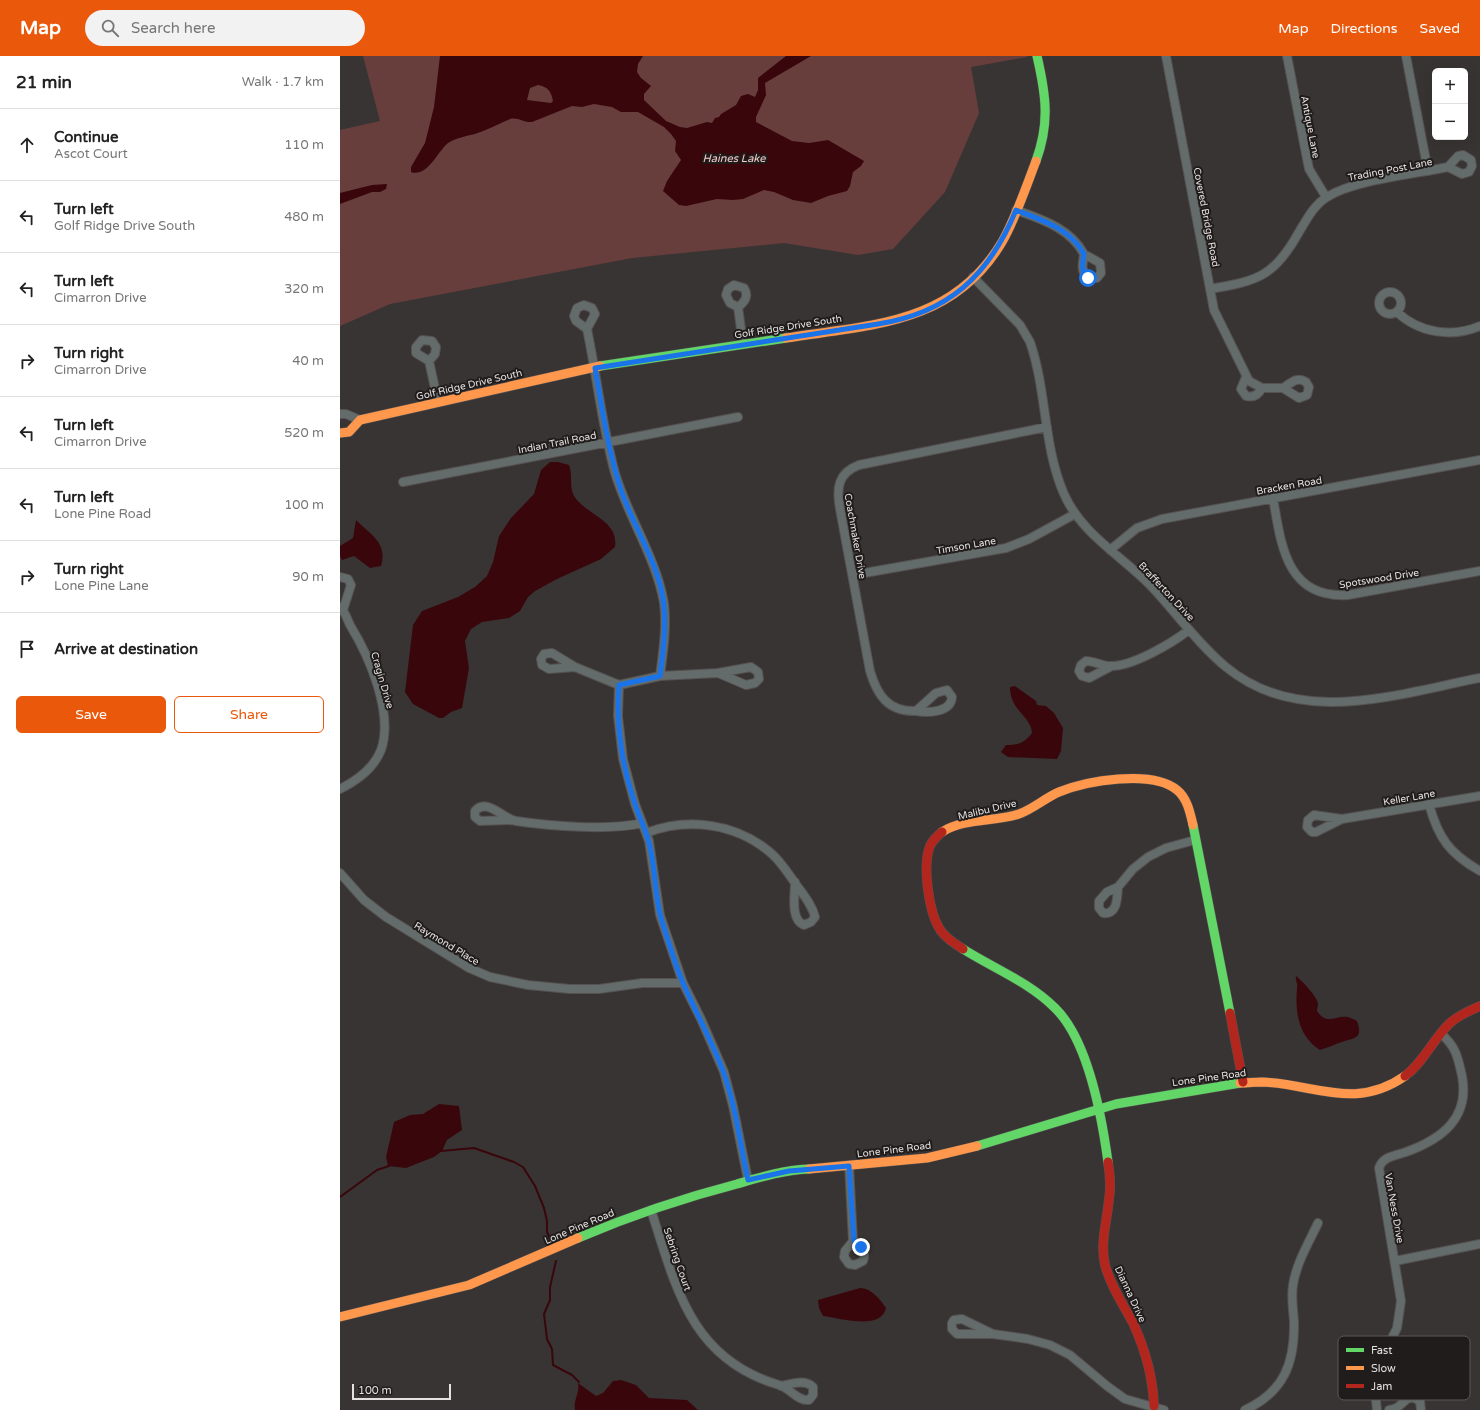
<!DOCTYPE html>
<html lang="en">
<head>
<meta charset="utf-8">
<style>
  :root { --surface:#fff; --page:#f2f2f2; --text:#222; --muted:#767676; --line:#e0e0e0; --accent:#ea580c }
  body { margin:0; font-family:"Varela Round",sans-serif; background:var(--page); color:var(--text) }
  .controls { position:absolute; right:12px; top:12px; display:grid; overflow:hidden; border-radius:6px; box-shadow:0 4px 16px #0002 }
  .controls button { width:36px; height:36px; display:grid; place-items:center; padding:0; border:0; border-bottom:1px solid var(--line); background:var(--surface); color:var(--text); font:20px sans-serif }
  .scale { position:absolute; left:12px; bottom:10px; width:99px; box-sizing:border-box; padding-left:4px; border:2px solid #e6e1e0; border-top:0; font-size:11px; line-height:14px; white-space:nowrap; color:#e6e1e0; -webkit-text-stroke:3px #1f1c1b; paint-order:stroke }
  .stop { position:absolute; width:12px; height:12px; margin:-9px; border:3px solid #1a73e8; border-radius:50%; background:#fff }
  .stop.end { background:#1a73e8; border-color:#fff; box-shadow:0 1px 4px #0008 }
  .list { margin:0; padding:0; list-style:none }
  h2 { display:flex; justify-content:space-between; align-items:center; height:52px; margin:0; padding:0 16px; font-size:17px }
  h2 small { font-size:13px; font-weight:400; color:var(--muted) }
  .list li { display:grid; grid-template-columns:26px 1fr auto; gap:12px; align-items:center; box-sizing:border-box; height:72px; padding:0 16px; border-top:1px solid var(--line) }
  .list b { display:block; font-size:15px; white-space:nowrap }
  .list p { margin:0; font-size:13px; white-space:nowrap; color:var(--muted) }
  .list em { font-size:13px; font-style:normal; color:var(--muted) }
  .actions { display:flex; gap:8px; padding:12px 16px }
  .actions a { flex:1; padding:9px 0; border:1px solid var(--accent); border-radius:6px; text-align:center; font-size:14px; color:var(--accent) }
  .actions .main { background:var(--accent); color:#fff }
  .icon { flex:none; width:22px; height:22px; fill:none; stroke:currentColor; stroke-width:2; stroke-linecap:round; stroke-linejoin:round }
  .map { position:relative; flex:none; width:1140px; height:1354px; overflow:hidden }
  header { display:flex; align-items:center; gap:24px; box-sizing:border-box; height:56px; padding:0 20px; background:var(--accent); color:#fff }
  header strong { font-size:19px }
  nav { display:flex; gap:22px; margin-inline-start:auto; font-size:14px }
  .search { width:280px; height:36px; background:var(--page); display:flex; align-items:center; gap:10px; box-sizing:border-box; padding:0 14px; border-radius:22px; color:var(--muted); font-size:15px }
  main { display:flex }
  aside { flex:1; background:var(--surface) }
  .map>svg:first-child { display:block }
  .green { fill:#683e3d }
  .water { fill:#39060b; fill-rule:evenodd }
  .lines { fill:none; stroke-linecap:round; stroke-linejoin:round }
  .stream { stroke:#39060b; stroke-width:2 }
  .street-casing { stroke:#545150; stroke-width:10 }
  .fast-casing { stroke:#545150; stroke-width:10 }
  .slow-casing { stroke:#545150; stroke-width:10 }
  .jam-casing { stroke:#545150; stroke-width:10 }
  .street { stroke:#636c6a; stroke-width:8 }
  .fast { stroke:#63d668; stroke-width:9 }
  .slow { stroke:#ff974d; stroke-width:9 }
  .jam { stroke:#b3261e; stroke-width:9 }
  .route { stroke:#1a73e8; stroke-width:5 }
  .labels { text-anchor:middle; stroke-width:4; stroke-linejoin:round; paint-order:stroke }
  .street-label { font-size:10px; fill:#e6e1e0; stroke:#1f1c1b }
  .water-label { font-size:11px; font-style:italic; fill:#f5ccca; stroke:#1f1c1b }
  .key { fill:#1f1c1b; stroke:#5b5756; stroke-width:1 }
  .key-label { font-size:11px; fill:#e6e1e0 }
</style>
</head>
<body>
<header>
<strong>Map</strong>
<div class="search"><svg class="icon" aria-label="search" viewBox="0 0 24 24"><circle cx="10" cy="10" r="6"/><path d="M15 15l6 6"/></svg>Search here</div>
<nav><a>Map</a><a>Directions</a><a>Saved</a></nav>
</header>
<main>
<aside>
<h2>21 min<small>Walk · 1.7 km</small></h2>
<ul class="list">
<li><svg class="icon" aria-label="ahead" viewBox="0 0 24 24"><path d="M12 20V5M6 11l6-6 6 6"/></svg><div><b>Continue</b><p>Ascot Court</p></div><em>110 m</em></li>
<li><svg class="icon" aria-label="left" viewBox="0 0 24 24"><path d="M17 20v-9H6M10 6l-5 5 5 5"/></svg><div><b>Turn left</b><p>Golf Ridge Drive South</p></div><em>480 m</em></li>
<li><svg class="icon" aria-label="left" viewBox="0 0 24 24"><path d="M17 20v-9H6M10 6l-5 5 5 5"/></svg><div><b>Turn left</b><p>Cimarron Drive</p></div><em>320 m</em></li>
<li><svg class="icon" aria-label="right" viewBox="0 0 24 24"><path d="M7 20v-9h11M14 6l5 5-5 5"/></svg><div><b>Turn right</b><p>Cimarron Drive</p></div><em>40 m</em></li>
<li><svg class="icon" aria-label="left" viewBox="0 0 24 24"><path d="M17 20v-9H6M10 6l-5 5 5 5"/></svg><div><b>Turn left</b><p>Cimarron Drive</p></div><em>520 m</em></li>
<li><svg class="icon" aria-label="left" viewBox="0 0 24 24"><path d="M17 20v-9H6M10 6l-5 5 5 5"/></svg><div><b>Turn left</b><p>Lone Pine Road</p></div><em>100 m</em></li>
<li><svg class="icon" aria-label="right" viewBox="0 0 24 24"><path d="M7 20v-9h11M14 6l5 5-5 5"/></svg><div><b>Turn right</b><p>Lone Pine Lane</p></div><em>90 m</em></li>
<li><svg class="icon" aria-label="arrive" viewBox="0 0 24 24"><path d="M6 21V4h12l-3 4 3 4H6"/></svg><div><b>Arrive at destination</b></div></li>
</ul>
<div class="actions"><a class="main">Save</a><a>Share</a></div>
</aside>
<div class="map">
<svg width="1140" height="1354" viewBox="0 0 1140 1354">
  <rect width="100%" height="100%" fill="#393434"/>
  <path class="green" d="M23,0h664v1l-56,10 8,46 -34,79 -52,57 -35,6 -74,-12 -152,15 -242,46 -50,22v-196l40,-9z"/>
  <path class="water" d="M100,0h203l-5,8 -1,8 4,6 10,8 -7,8v6l22,21 14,6 7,1 20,-6 5,1 3,-5 4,-1 2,-3 15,-9 5,-9 7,-2 7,3 3,-7v-12l28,-22h25l-46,27 1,12 -10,22v5l36,19 17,2 19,-3 36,21 -3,5 -8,6 -3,14 -3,5 -19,5 -17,7 -18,-3 -19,-8 -10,-2 -21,9 -10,1 -16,-1 -31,7 -7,-1 -16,-14 4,-10 14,-21 -6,-9 1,-10 -5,-7 -7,-7 -26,-15h-17l-9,-5 -18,-3 -12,3 -10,-1 -40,16c-8,1 -14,-5 -22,-3 -12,5 -23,11 -35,15 -9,2 -19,4 -27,9 -10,8 -21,35 -37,29v-5l14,-24 9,-36zM198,29c10,2 13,6 15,16l-2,2 -24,-3 3,-12z
    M47,128l-1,5 -6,3h-8l-32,12v-11l32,-8z
    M210,406h8l11,3c4,10 0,22 5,31 12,19 45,24 41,51l-14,12 -44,20 -22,12 -7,6 -8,14 -11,7 -27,4 -11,7 -6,12 4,27 -7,40 -11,4 -8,6h-4l-26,-14 -8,-12 8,-67 9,-14 36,-14 17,-10 12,-11 6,-14 6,-26 12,-18 23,-24 7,-24z
    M16,464c15,15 32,23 25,46l-11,2 -16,-12 -12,4 -2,-4v-10l13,-8z
    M675,630l21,15 1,4 9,1 8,7 9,15 -2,23 -4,8 -49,-2 -7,-5 5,-7c13,0 18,-2 26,-12 -1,-17 -22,-22 -22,-46z
    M956,920c5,4 22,21 22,28 0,2 -1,4 -1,7 10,15 18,4 31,6 3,1 7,3 9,4 7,19 -4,17 -18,22 -6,2 -12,5 -19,7 -22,-14 -25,-38 -23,-62 1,-5 -2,-8 -1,-12z
    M99,1048l20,2 3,24 -15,10 -5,11 -8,6 -28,11 -18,-2 -2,-9 8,-35 16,-7 13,-1z
    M520,1232c11,0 20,11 26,20 -5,23 -46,10 -63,8l-4,-8 -1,-8z
    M281,1324l15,5 13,13 38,2 11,10h-123c-2,-10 5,-17 3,-27l18,13 7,-3 10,-12z"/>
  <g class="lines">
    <path class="stream" d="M101,1095l33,-3 40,14 9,5 12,19 9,22 3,13v11l5,11
      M0,1141l37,-27 12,-4
      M216,1205l-6,26v13l-6,14 3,25 5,10 1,16 19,10 7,7"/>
    <defs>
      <path id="street" d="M826,0l48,254 35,71 13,7h21l16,10 8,-3 2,-8 -3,-5c-9,-6 -15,1 -23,6
        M947,0l22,113 17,28
        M1066,0l22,115
        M1123,99l8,5 1,6 -3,6 -7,2 -14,-7 10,-11z
        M676,154c25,9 54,18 68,44 -1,9 -4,17 4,24h9l4,-5 -1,-10 -16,-9
        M633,221l47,48 10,17c17,49 13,104 34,152 17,39 56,61 85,90 26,27 48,59 77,83 74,61 170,27 254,11
        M870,233c48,-8 65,-13 89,-57 8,-13 15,-27 28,-35 27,-17 88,-23 121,-30
        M1039 247a11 11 0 1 1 22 0a11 11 0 1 1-22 0Z
        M398,251l-8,-4 -4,-8 2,-6 6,-4 10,3c5,8 1,14 -6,19l5,37
        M1057,256c22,21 55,26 83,14
        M247,273l-11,-8 -2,-5 3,-8 7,-3 8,3 3,6 -8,15c10,48 15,97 28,144 13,44 41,84 49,130 3,24 -1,50 -4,73
        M89,305l-13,-8v-6l6,-7 10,1 4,6 -1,7 -6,7 9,41
        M906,321l-5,12 5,7c8,2 13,-2 16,-8
        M0,358h6l14,6
        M63,426l335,-65
        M933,442c8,46 13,101 75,97l132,-24
        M770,494l27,-22 25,-9 318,-59
        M513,519l153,-27 23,-9 46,-25
        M0,521l8,2 3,6 -8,25
        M0,551c5,4 7,12 10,18 19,31 44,88 31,125 -7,18 -25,31 -41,39
        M235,611l-26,2 -7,-4 -1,-6 3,-5 8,-1 23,14 44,18
        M770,611l-21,11 -7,-2 -3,-5 2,-6 5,-4c8,0 16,5 24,5 22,1 62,-23 79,-36
        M279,629l-1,31 5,43 12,45 14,37 11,74 23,68 18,36 23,53 9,34 15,74
        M279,629l41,-9 58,-3 28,12 9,-2 4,-4 -1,-7 -7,-5 -33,6
        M576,655c11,2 35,2 36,-14l-5,-7 -11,3 -20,18c-28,1 -39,-16 -46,-40l-30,-162c-4,-21 -2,-36 19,-44l188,-38
        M1089,748c9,34 21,50 51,67
        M1002,763l-28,-4 -6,5 -1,7 5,5h4l26,-13 138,-23
        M173,764l-33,1 -5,-4v-6c12,-14 28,8 41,10 33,5 94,10 126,2
        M306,777c42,-16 91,-10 126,21 9,8 16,19 23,29 7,10 17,21 20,34l-4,5 -7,3c-14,-5 -9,-31 -9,-43
        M0,817l24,27 22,17 83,51 21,9 38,8 42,4h29l43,-6h41
        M778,831c-1,10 0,28 -15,26l-4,-5v-7l8,-9 11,-5 15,-18 15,-12 18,-9 29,-8
        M509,1109l4,76c7,6 14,10 10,20l-8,4 -6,-1 -5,-7 1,-6 8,-10
        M311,1154c25,78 40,149 128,175 11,3 18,16 30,15l4,-5v-8c-8,-8 -22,-3 -32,-1
        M1055,1205l85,-17
        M653,1278h-36l-5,-5v-6l2,-3 8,-1 31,15 35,5 22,6 20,10 37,31 18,13 39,11
        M905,1354c39,-18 50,-47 49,-89 -1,-12 -3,-24 -1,-36 3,-21 16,-43 25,-62
        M1037,1354l-3,-27 7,-23 16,-32 4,-27 -22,-133c4,-12 16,-12 27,-16 36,-13 64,-34 56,-76 -4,-18 -6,-30 -21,-42
        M1049,1354c14,-2 12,-10 23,-13l8,4 1,9"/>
      <path id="fast" d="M696,105c14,-38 10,-66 1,-105
        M260,310l186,-28
        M853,769l37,188
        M623,893c30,19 66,33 92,59 33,32 47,110 53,154
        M637,1090l139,-42 124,-21
        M238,1182c52,-22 105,-40 159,-54 24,-7 47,-14 72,-15"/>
      <path id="slow" d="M446,282c84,-13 167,-13 216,-96 13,-22 24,-55 34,-81
        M0,377l9,-1 11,-12 240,-54
        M602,776c22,-14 53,-10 77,-18 14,-5 26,-16 40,-22 27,-11 93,-23 118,-2 10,8 13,22 16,35
        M900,1027c7,0 15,-1 22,-1 53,2 93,29 143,-6
        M469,1113l118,-11 50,-12
        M0,1261l129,-32 109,-47"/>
      <path id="jam" d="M602,776c-5,4 -9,8 -12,14 -8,20 -1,68 11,85 5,7 14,13 22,18
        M890,957l13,69
        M1065,1020c19,-14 28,-37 45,-53 9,-8 19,-12 30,-17
        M768,1106c2,12 3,25 1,37 -2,22 -9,44 -4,66 6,22 18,39 28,58 12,26 20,55 21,83"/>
    </defs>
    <use href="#street" class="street-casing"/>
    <use href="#fast" class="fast-casing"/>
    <use href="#slow" class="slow-casing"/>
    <use href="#jam" class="jam-casing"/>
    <use href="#street" class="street"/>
    <use href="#fast" class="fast"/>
    <use href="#slow" class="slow"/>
    <use href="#jam" class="jam"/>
  </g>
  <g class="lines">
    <path class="route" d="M521,1191l-7,-6 -5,-75 -60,5 -41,9c-8,-36 -12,-74 -25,-109 -11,-30 -27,-58 -40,-88 -9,-21 -15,-43 -22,-65 -7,-25 -5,-50 -12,-75 -3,-13 -10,-26 -14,-39 -13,-38 -19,-79 -16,-119l41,-9c3,-23 6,-47 4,-70 -4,-41 -30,-78 -43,-116 -13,-40 -19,-82 -26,-122l283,-44c70,-11 111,-48 138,-114 25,10 54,18 68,44 -1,9 -4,17 4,24"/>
  </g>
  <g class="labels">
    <g class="street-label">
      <text transform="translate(971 71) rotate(79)" y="4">Antique Lane</text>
      <text transform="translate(1050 113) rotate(-11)" y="4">Trading Post Lane</text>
      <text transform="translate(867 161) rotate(79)" y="4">Covered Bridge Road</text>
      <text transform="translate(448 270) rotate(-9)" y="4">Golf Ridge Drive South</text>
      <text transform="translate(129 328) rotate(-13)" y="4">Golf Ridge Drive South</text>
      <text transform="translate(217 386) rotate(-11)" y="4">Indian Trail Road</text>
      <text transform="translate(949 429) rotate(-10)" y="4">Bracken Road</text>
      <text transform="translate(516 480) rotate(80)" y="4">Coachmaker Drive</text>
      <text transform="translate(626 489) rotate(-10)" y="4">Timson Lane</text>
      <text transform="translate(1039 522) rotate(-9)" y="4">Spotswood Drive</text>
      <text transform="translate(827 535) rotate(47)" y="4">Brafferton Drive</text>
      <text transform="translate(43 624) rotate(74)" y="4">Cragin Drive</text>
      <text transform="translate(1069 741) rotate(-10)" y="4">Keller Lane</text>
      <text transform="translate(647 753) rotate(-13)" y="4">Malibu Drive</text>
      <text transform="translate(107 887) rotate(31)" y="4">Raymond Place</text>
      <text transform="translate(869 1021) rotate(-8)" y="4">Lone Pine Road</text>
      <text transform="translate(554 1093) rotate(-7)" y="4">Lone Pine Road</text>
      <text transform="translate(1055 1152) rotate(80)" y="4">Van Ness Drive</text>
      <text transform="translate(239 1170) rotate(-23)" y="4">Lone Pine Road</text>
      <text transform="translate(338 1203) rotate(71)" y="4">Sebring Court</text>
      <text transform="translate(791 1238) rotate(65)" y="4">Dianna Drive</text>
    </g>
    <g class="water-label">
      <text x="394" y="106">Haines Lake</text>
    </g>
  </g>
  <rect x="998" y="1280" width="132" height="64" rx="6" class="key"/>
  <rect x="1006" y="1292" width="18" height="4" fill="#63d668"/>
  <rect x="1006" y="1310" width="18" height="4" fill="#ff974d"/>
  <rect x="1006" y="1328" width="18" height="4" fill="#b3261e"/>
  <g class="key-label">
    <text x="1031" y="1298">Fast</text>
    <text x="1031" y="1316">Slow</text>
    <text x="1031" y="1334">Jam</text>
  </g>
</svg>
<div class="controls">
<button>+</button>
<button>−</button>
</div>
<div class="scale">100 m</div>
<div class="stop" style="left:748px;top:222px"></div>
<div class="stop end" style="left:521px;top:1191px"></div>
</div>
</main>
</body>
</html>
